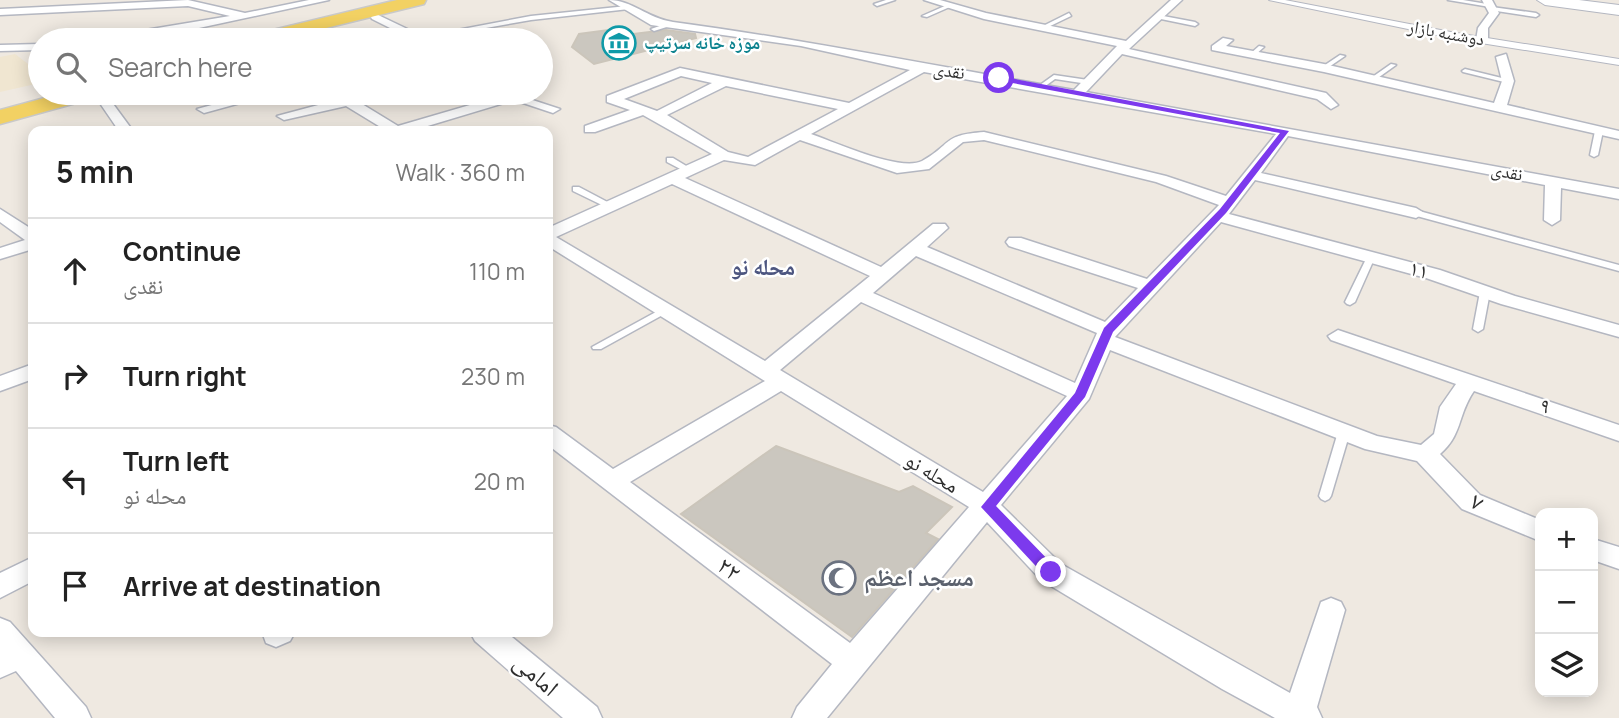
<!DOCTYPE html>
<html lang="en">
<head>
<meta charset="utf-8">
<style>
  :root { --surface:#fff; --page:#f2f2f2; --text:#222; --muted:#767676; --line:#e0e0e0 }
  body { margin:0; font-family:Manrope,"Noto Naskh Arabic",sans-serif; background:var(--page); color:var(--text) }
  .controls { position:absolute; right:21px; bottom:21px; display:grid; overflow:hidden; border-radius:14px; box-shadow:0 4px 18px #0003 }
  .controls button { width:63px; height:63px; display:grid; place-items:center; padding:0; border:0; border-bottom:2px solid var(--line); background:var(--surface); color:var(--text); font:35px sans-serif }
  .stop { position:absolute; width:21px; height:21px; margin:-16px; border:5px solid #7c3aed; border-radius:50%; background:#fff }
  .stop.end { background:#7c3aed; border-color:#fff; box-shadow:0 2px 7px #0008 }
  .list { margin:0; padding:0; list-style:none }
  h2 { display:flex; justify-content:space-between; align-items:center; height:91px; margin:0; padding:0 28px; font-size:30px }
  h2 small { font-size:23px; font-weight:400; color:var(--muted) }
  .list li { display:grid; grid-template-columns:46px 1fr auto; gap:21px; align-items:center; box-sizing:border-box; height:105px; padding:0 28px; border-top:2px solid var(--line) }
  .list b { display:block; font-size:26px; white-space:nowrap }
  .list p { margin:0; font-size:23px; white-space:nowrap; color:var(--muted) }
  .list em { font-size:23px; font-style:normal; color:var(--muted) }
  .icon { flex:none; width:38px; height:38px; fill:none; stroke:currentColor; stroke-width:2; stroke-linecap:round; stroke-linejoin:round }
  .map { position:relative; flex:none; width:1619px; height:718px; overflow:hidden }
  .search { position:absolute; background:var(--surface); box-shadow:0 4px 18px #0003; left:28px; top:28px; width:525px; height:77px; display:flex; align-items:center; gap:18px; box-sizing:border-box; padding:0 24px; border-radius:38px; color:var(--muted); font-size:26px }
  .panel { position:absolute; background:var(--surface); box-shadow:0 4px 18px #0003; left:28px; top:126px; width:525px; height:511px; border-radius:14px }
  .map>svg:first-child { display:block }
  .education { fill:#f0e6d1 }
  .building { fill:#cbc7bf; stroke:#cbc5ba; stroke-width:2 }
  .lines { fill:none; stroke-linecap:round; stroke-linejoin:round }
  .service-casing { stroke:#b4b7c1; stroke-width:3 }
  .pedestrian-casing { stroke:#b4b7c1; stroke-width:2 }
  .minor-casing { stroke:#b4b7c1; stroke-width:3 }
  .secondary-casing { stroke:#b4b7c1; stroke-width:2 }
  .primary-casing { stroke:#c9c9c9; stroke-width:3 }
  .service { fill:#fff; fill-rule:evenodd }
  .pedestrian { fill:#fff; fill-rule:evenodd }
  .minor { fill:#fff; fill-rule:evenodd }
  .secondary { fill:#fff; fill-rule:evenodd }
  .primary { fill:#f2d163; fill-rule:evenodd }
  .route { fill:#7c3aed }
  .labels { text-anchor:middle; stroke-width:5; stroke-linejoin:round; paint-order:stroke }
  .far-street-label { font-size:18px; fill:#2e2e2e; stroke:#fff }
  .far-culture-label { font-size:18px; font-weight:bold; fill:#0d838f; stroke:#fff; text-anchor:start }
  .street-label { font-size:21px; fill:#2e2e2e; stroke:#fff }
  .neighbourhood-label { font-size:23px; font-weight:bold; fill:#4d5680; stroke:#fff }
  .near-street-label { font-size:24px; fill:#2e2e2e; stroke:#fff }
  .near-worship-label { font-size:24px; font-weight:bold; fill:#5b616d; stroke:#fff; text-anchor:start }
</style>
</head>
<body>
<div class="map">
<svg width="1619" height="718" viewBox="0 0 1619 718">
  <rect width="100%" height="100%" fill="#efe9e1"/>
  <path class="education" d="M15,54l25,19v10l-40,9v-35z"/>
  <path class="building" d="M616,29l9,6 41,-5 29,4 1,4 -102,26 -22,-17 7,-13z
    M776,446l123,46 14,-6 39,21 -26,26 12,6 -86,98 -171,-123z"/>
  <g class="lines">
    <defs>
      <path id="service" d="M886,0h9l-18,6 -3,-2z
        M1448,0h15l30,5 -3,2z
        M947,5l5,1 -25,11 -5,-1z
        M627,6l2,3 -98,11 -113,20 -3,-2 116,-22z
        M1492,7l44,6 3,2 -3,2 -46,-7z
        M1069,13l2,3 -27,13 -5,-1z
        M1158,15l37,7 3,2 -3,2 -39,-8z
        M671,22l2,3 -19,6 -3,-2z
        M1259,46l5,1 -10,9h-4v-2z
        M1340,55l5,1 -19,13h-4v-2z
        M1391,64l5,1 -21,15h-4v-2z
        M1465,69l45,11 1,1 -3,2 -45,-11 -1,-1z
        M1054,75l34,5 3,2 -3,2 -33,-5 -11,8h-4v-2z
        M1599,129l4,2 -5,24 -4,2 -4,-2 5,-24z
        M667,158h6l20,12 -7,2 -19,-10z
        M573,187h6l36,19 -4,2h-3l-35,-17z
        M1413,211h6l200,54v6l-206,-56z
        M1371,254l4,3 -20,45 -5,3 -3,-1 -2,-2 22,-45z
        M1485,289l5,3 -7,37 -5,3 -5,-3 7,-37z
        M665,307l3,1 2,2 -2,2 -67,37h-8l-1,-2z
        M1344,428l4,1 2,3 -19,64 -2,3 -4,2 -4,-2 -2,-3 19,-64 2,-3z"/>
      <path id="pedestrian" d="M1269,0h16l171,33 163,26v6l-163,-26z"/>
      <path id="minor" d="M188,0l57,13 64,-13h20l-158,34 -52,6h-34l145,-24 -42,-10 -188,9v-6z
        M609,0c23,0 38,18 64,22 135,18 267,45 401,68l43,-44 -133,-27 -60,-19h16l46,13 140,28 45,-41h11l-53,49 197,44 12,12 -7,4 -14,-10 -195,-45 -36,38 533,97v10l-58,-11 -1,32 -8,5 -8,-5 1,-35 -257,-49 -27,37 155,35 8,5 -8,5 -161,-38 -26,34 211,56 75,26 104,29v12l-118,-33 -75,-26 -205,-56 -106,115 262,99 44,9 13,-11 6,-27 16,-23 -125,-44 -3,-4 10,-6 281,95v16l-145,-50c-17,25 -11,43 -34,63l40,41 60,25v21l-78,-32 -45,-48 -52,-12 -255,-99 -21,49 -88,106 60,59 229,129 31,-91 10,-4 10,4 4,8 -28,97 5,11h-47l-53,-29 -181,-109 -54,-58 -160,196h-35l5,-11 35,-43 -284,-219v-20l8,2 57,42 152,-88 -217,-135v-18l164,-74 -69,-39 -48,17h-10v-6l45,-16 -23,-8v-6l73,-28 169,35 61,-33 -109,-24 -150,-21zM924,72l352,62 -50,62 -60,-20 -182,-44c-43,3 -31,12 -62,29 -22,11 -87,-19 -111,-27zM681,76l31,7 -55,28 -33,-12zM726,86l112,23 -90,48 -20,-5 -61,-37zM800,140l97,33 32,-4 34,-27 21,-2 172,42 63,23 -72,74 -126,-41h-12l-3,4 3,4 129,42 -33,34 -178,-75 21,-19 -3,-4h-12l-52,43 -196,-89 39,-18 31,5zM672,184l198,92 -105,85 -209,-124zM916,256l181,77 -22,50 -202,-90zM861,302l206,94 -84,96 -203,-122zM781,391l188,116 -119,136 -220,-161z
        M1482,0h10l7,13 -11,15v12l-6,3 -6,-3 2,-12 11,-15z
        M376,14l46,22 2,2 -10,2 -42,-21 -1,-2z
        M309,31l18,9c-9,1 -17,1 -24,-6z
        M1223,38l10,2 -7,6 98,18 170,39 8,-22 -6,-24 10,-3 8,27 -7,24 112,26v8l-295,-67 -112,-22v-4z
        M40,44v6l-40,1v-6z
        M93,93h12l28,38h-14z
        M256,93h21l-73,20 -7,-4z
        M329,93h15l54,33 113,-33 49,16 -7,4 -39,-13 -103,31h-24l-41,-25 -62,14 -7,-4 60,-16z
        M0,209l33,21v19l-33,10v-11l25,-8 -25,-18z
        M33,364v15l-33,12v-15z
        M1593,539l26,8v22l-26,-9z
        M33,557v24l-33,17v-25z
        M0,618l10,4 76,85 5,11h-36l-39,-47 -16,7z
        M262,632h33l-5,9 -14,6 -10,-4z
        M470,632h36l91,75 5,11h-39l-88,-77z"/>
      <path id="secondary" d="M1537,0h42l40,5v10l-74,-10z"/>
      <path id="primary" d="M397,0h29l-2,4 -147,36h-31l2,-4z
        M63,93h34l-3,5 -94,26v-14z"/>
    </defs>
    <use href="#service" class="service-casing"/>
    <use href="#pedestrian" class="pedestrian-casing"/>
    <use href="#minor" class="minor-casing"/>
    <use href="#secondary" class="secondary-casing"/>
    <use href="#primary" class="primary-casing"/>
    <use href="#service" class="service"/>
    <use href="#pedestrian" class="pedestrian"/>
    <use href="#minor" class="minor"/>
    <use href="#secondary" class="secondary"/>
    <use href="#primary" class="primary"/>
  </g>
  <path class="route" d="M999,76l290,55 -63,82 -113,119 -28,65 -89,109 60,62v9h-10l-65,-70 94,-114 29,-65 116,-119 60,-76 -284,-53z"/>
  <defs>
    <symbol id="museum-ring" viewBox="-11 -11 22 22"><circle r="9.5" fill="#fff" stroke="#0f9aa8" stroke-width="1.5"/><path d="M0-6L6-3V-2H-6V-3ZM-5-1h2V3h-2ZM-1-1h2V3h-2ZM3-1h2V3H3ZM-6 4H6V6H-6Z" fill="#0f9aa8"/></symbol>
    <symbol id="mosque-ring" viewBox="-11 -11 22 22"><circle r="9.5" fill="#fff" stroke="#6b7280" stroke-width="1.5"/><path d="M3.5-4.9A6 6 0 1 0 3.5 4.9A5 5 0 1 1 3.5-4.9Z" fill="#6b7280"/></symbol>
  </defs>
  <g fill-rule="evenodd">
    <use href="#museum-ring" x="600" y="24" width="38" height="38"/>
    <use href="#mosque-ring" x="820" y="559" width="38" height="38"/>
  </g>
  <g class="labels">
    <g class="far-street-label">
      <text transform="translate(1446 33) rotate(10)" y="6">دوشنبه بازار</text>
      <text transform="translate(949 71) rotate(8)" y="6">نقدی</text>
      <text transform="translate(1507 172) rotate(11)" y="6">نقدی</text>
    </g>
    <g class="far-culture-label">
      <text x="644" y="49">موزه خانه سرتیپ</text>
    </g>
    <g class="street-label">
      <text transform="translate(1419 270) rotate(15)" y="7">۱۱</text>
      <text transform="translate(1545 406) rotate(19)" y="7">۹</text>
      <text transform="translate(932 473) rotate(31)" y="7">محله نو</text>
    </g>
    <g class="neighbourhood-label">
      <text x="763" y="275">محله نو</text>
    </g>
    <g class="near-street-label">
      <text transform="translate(1477 502) rotate(32)" y="8">۷</text>
      <text transform="translate(729 569) rotate(37)" y="8">۲۲</text>
      <text transform="translate(536 675) rotate(41)" y="8">امامی</text>
    </g>
    <g class="near-worship-label">
      <text x="864" y="586">مسجد اعظم</text>
    </g>
  </g>
</svg>
<div class="controls">
<button>+</button>
<button>−</button>
<button><svg class="icon" aria-label="layers" viewBox="0 0 24 24"><path d="M12 4l9 5-9 5-9-5zM3 14l9 5 9-5"/></svg></button>
</div>
<div class="stop" style="left:999px;top:78px"></div>
<div class="stop end" style="left:1051px;top:572px"></div>
<div class="search"><svg class="icon" aria-label="search" viewBox="0 0 24 24"><circle cx="10" cy="10" r="6"/><path d="M15 15l6 6"/></svg>Search here</div>
<section class="panel">
<h2>5 min<small>Walk · 360 m</small></h2>
<ul class="list">
<li><svg class="icon" aria-label="ahead" viewBox="0 0 24 24"><path d="M12 20V5M6 11l6-6 6 6"/></svg><div><b>Continue</b><p>نقدی</p></div><em>110 m</em></li>
<li><svg class="icon" aria-label="right" viewBox="0 0 24 24"><path d="M7 20v-9h11M14 6l5 5-5 5"/></svg><div><b>Turn right</b></div><em>230 m</em></li>
<li><svg class="icon" aria-label="left" viewBox="0 0 24 24"><path d="M17 20v-9H6M10 6l-5 5 5 5"/></svg><div><b>Turn left</b><p>محله نو</p></div><em>20 m</em></li>
<li><svg class="icon" aria-label="arrive" viewBox="0 0 24 24"><path d="M6 21V4h12l-3 4 3 4H6"/></svg><div><b>Arrive at destination</b></div></li>
</ul>
</section>
</div>
</body>
</html>
